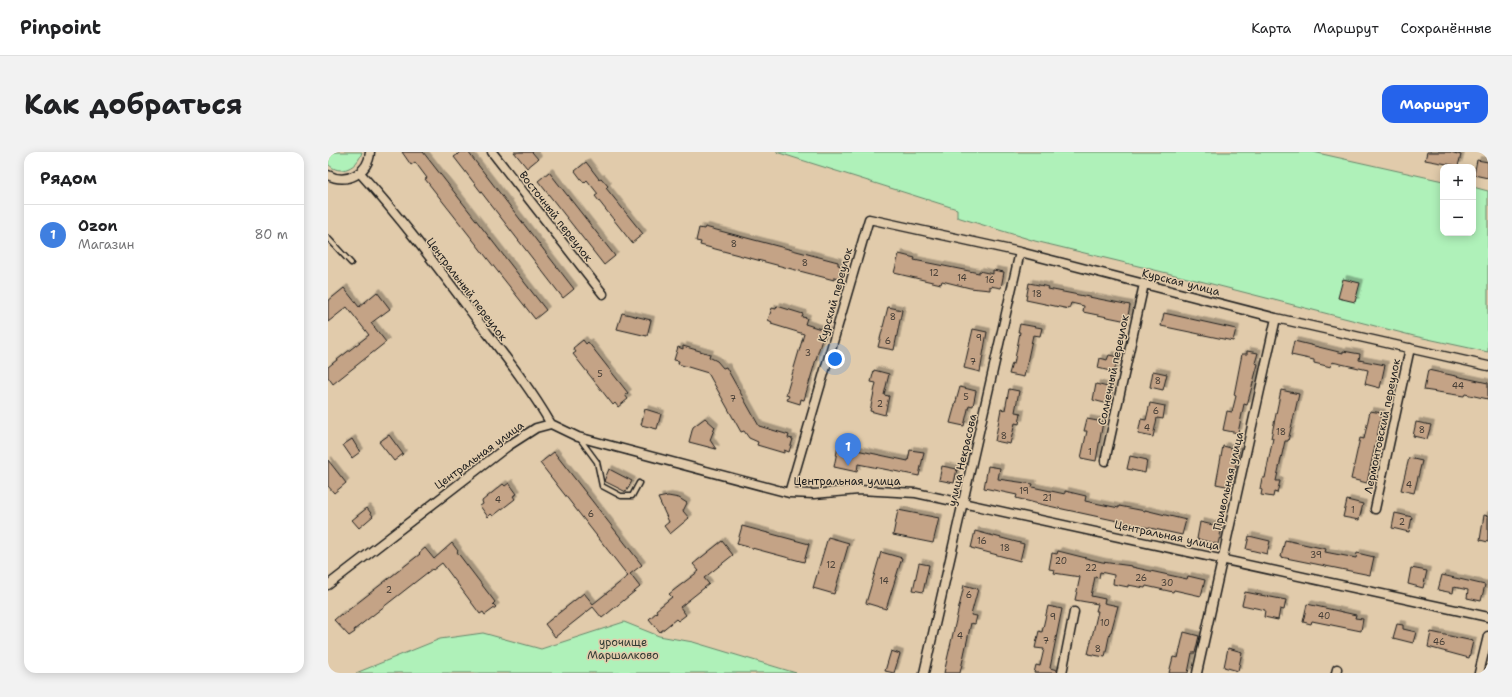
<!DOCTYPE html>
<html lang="ru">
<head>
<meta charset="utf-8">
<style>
  :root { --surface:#fff; --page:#f2f2f2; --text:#202124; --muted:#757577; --line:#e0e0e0; --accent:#2563eb }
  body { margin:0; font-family:"Shantell Sans",sans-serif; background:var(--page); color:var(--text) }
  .controls { position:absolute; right:12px; top:12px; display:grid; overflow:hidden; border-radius:8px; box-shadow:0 2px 10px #0003 }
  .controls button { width:36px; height:36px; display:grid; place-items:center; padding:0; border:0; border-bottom:1px solid var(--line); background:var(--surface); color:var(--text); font:20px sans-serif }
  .you { position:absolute; left:507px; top:207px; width:14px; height:14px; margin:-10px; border:3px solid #fff; border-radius:50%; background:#1a73e8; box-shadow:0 0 0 6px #1a73e833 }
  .badge { display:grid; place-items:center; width:26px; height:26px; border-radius:50%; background:var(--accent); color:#fff; font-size:13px; font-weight:700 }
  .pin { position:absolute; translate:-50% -33px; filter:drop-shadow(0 1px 2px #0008) }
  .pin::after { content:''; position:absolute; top:21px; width:14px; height:12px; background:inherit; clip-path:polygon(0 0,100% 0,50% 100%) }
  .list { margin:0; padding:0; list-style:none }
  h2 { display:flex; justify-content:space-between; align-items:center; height:52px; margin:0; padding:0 16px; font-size:17px }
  h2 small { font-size:13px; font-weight:400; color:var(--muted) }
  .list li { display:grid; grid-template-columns:26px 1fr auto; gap:12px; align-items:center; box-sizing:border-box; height:60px; padding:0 16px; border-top:1px solid var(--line) }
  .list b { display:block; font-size:15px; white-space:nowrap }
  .list p { margin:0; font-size:13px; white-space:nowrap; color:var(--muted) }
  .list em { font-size:13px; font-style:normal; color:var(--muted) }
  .map { position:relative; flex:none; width:1160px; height:521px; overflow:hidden; border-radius:12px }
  header { display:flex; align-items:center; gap:24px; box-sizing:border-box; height:56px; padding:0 20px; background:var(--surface); border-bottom:1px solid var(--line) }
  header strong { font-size:19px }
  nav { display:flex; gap:22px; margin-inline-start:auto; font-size:14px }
  .intro { display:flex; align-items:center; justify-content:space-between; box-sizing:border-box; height:96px; padding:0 24px }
  h1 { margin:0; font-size:28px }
  .button { padding:10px 18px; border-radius:12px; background:var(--accent); color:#fff; font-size:14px; font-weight:700 }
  main { display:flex; gap:24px; padding:0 24px }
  aside { flex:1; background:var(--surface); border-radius:12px; box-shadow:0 2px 10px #0003 }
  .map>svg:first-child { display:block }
  .green { fill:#aff1b9; stroke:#66866a }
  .building { fill:#c4a386; stroke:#1c1c1c; filter:url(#shadow) }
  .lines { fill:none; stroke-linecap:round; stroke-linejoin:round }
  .service-casing { stroke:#1c1c1c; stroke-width:7 }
  .minor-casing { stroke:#1c1c1c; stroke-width:11 }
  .service { stroke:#e1cbab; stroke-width:4 }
  .minor { stroke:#e1cbab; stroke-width:8 }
  .labels { text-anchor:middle; stroke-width:3; stroke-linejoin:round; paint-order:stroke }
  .number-label { font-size:9px; fill:#463e36 }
  .street-label { font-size:11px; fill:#1c1c1c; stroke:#e1cbab }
  .park-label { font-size:11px; fill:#323c34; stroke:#e1cbab }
</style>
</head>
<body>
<header>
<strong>Pinpoint</strong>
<nav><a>Карта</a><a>Маршрут</a><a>Сохранённые</a></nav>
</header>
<div class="intro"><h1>Как добраться</h1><a class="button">Маршрут</a></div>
<main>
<aside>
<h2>Рядом<small></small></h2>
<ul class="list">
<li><span class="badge" style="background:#3f7fe0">1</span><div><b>Ozon</b><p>Магазин</p></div><em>80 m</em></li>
</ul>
</aside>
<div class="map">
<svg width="1160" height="521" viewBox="0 0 1160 521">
  <defs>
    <filter id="shadow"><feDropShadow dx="3.5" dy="-3.5" stdDeviation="0" flood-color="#0004"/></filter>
  </defs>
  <rect width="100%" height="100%" fill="#e1cbab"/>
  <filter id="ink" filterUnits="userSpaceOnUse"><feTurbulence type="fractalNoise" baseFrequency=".025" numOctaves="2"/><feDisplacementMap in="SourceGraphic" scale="8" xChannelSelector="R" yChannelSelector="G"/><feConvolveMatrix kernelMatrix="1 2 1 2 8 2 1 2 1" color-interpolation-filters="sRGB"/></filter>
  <g filter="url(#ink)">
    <path class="green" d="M0,0h34c-4,15 -22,25 -34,12z
      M448,0h537l130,29v52h30v-46l15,4v161l-74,-16 -210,-54 -169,-41 -78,-24v-8z
      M296,470l35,14 34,6 103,31h-440l84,-34 43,-6 58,16z"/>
    <path class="building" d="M74,0h21l123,158 -11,9 -110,-140 2,-1 -12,-16 -4,3z
      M133,0h7l106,137 -11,9 -109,-141z
      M186,0h18l6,7 -11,9z
      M1099,0h23l11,3 -3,11 -33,-6z
      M1149,8l11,2v16l-14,-3z
      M258,10l13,17 2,-1 7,8 -2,2 37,46 -11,9 -37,-47 3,-2 -11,-14 -3,3 -9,-12z
      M221,20l66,84 -11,9 -66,-84z
      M377,75l133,35v3l4,1 -3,12 -5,-1v3l-134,-35 1,-3 -5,-1 3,-13 5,1z
      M571,102l16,4 -1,2 65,13v-2l14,3v-4l11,2 -3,16 -11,-2v4l-20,-2 -28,-7 -1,3 -47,-11z
      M1015,127l17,4 -5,19 -17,-4z
      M701,131l20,4 -1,2 82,16 -3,16 -44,-9 1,-6 -13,-3 -2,6 -43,-9z
      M16,136l15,19 18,-15 13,17 -19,14 15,19 -53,42 -5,-7v-10l41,-32 -22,-28 -19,15v-21z
      M449,154l26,8 -1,3 5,1 -2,6 22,7 -3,9 -2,-1 -18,61 -3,-1 -1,5 -13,-4 2,-4 -3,-1 18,-61 -33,-10 1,-2 -4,-2 4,-12 4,1z
      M560,155l14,3 -8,40 -16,-3z
      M294,161l29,7 -4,16 -30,-7z
      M836,161l72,16 -3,12 -72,-15z
      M692,172l22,4 -2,8 -7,-1 -9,42 -15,-3 3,-11 2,1 6,-32h-2z
      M645,177l14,3 -7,40 -16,-4z
      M255,188l3,4 2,-2 40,51 -3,2 3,4 -10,8 -3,-4 -2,2 -40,-51 3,-2 -3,-4z
      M966,189l49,12v-2l17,3 -1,6 26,5 -5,23 -15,-4 3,-14 -36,-8 -1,5 -17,-4v-3l-23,-5z
      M355,194l27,8 -1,3 8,4 6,7 3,-1 33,59 30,9 -1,3 5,1 -4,13 -5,-2v3l-27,-8 1,-3 -9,-4 -5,-7 -3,1 -33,-59 -30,-9 1,-3 -5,-1 4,-13 5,2z
      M919,199l11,2 -3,10 3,1 -11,41 -3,-1 -6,29 -15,-3 4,-19 5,1 4,-16 -2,-1 8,-41h5z
      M781,203l9,2 -4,15 -16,-4 2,-10 7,2z
      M546,218l15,4 -5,21 5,1 -4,19 -15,-4 6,-28 -5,-1z
      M1100,218l60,13v16l-23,-5 -1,2 -40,-6z
      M825,219l14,3 -4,16 -13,-3z
      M768,232l15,4 -3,16 -15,-4z
      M632,235l16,4 -3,15 -4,-1 -5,21 -14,-3z
      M681,237l10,2 -4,21 6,1 -2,11 -4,-1 -5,21 -15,-3 6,-32 4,1z
      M953,238l18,4 -11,47h-3l-9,40h4l-3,12 -3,-1 -1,5 -12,-2 1,-5 -2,-1 2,-11h3l8,-40h-2z
      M822,251l15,3 -2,13 -6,-1 -4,19 -15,-3 3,-15 5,1z
      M317,257l16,5 -4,15 -16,-4z
      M1042,259l12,2 -15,70 -16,-4 9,-41 4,1z
      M377,266l10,9 -5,13 6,9 -27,-7 4,-15z
      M759,267l16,3 -7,39 -15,-3 6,-27h-3z
      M1088,270l15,3 -4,14 -14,-3z
      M61,283l14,19 -9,7 -15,-19z
      M24,287l8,13 -8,6 -9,-13z
      M510,294l70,15 2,-11 14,2 -5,24 -61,-12 -1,8 -23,-5z
      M895,294l16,4 -8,37 -15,-3z
      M226,300l88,113 -12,9 10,13 -38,31 -9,-11 -38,30 -10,-13 39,-31 9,11 35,-28 -88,-113z
      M802,304l17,4 -2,13 -18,-4z
      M1081,306l13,3 -8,32 -13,-3z
      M0,308l18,23 -12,10 -6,-7z
      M614,314l15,3 -3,14 -15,-3z
      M660,314l12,2 -2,11 35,5 -1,3 33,7v-3l21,5 -1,5 34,7v-2l26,5v-1l41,10 -4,15 -147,-32 -19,-5 1,-3 -33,-7z
      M281,317l23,12 -6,11 -22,-11z
      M181,331l8,11 -4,2 2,3 -22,17 -2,-2 -3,3 -8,-11 3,-2 -1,-3 21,-17 2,2z
      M340,344l11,2 8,5 -4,8 6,7 -19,16 -6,-8 5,-4 -11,-24z
      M1019,348l16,4 -4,16 -16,-3z
      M39,356l6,8 -14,12 -7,-8z
      M570,358l41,8 -6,25 -40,-8z
      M1067,361l17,4 -3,15 -17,-4z
      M1156,363l4,1v26l-8,-2z
      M872,370l22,5 -4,17 -21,-5z
      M414,374l67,18 -5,18 -67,-18z
      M647,379l49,13 -4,17 -49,-13z
      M921,384l21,5 -3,13 -21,-5z
      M500,385l21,6 -15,51 -21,-6z
      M957,388l41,9 -1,3 31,6 1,-5 17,4 -4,18 -89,-18z
      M394,389l11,14 -29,23 5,6 -29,23 6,8 -8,6 -2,-2 -16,13 -11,-13 8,-7 -1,-2 16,-13 -3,-3 30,-23 -6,-7z
      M124,391l6,8 -1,1 38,50 -2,2 3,3 -11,8 -2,-3 -3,2 -38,-51 -9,7 -1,-1 -78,61 1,2 -6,4 -15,-16 7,-6 1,1 78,-61 -1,-1 6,-5 9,11z
      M730,399l44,11 30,4v1l55,12 1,-3 17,4 -4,16 -27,-6 -1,2 -27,-6 -1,2 -17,-3v2l-15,-3 1,-9 -14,-3 -1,6 -4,-1 -4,19 14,3 -1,4 14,3 -7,26h-1l-5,25 -17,-3 10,-43h-2l2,-7 -23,-4 5,-23 -26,-4 1,-3 -6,-1 3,-16 5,1z
      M553,400l21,6 -16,51 -20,-6z
      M591,411l10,2 -6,27 -10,-2z
      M1083,416l16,3 -4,17 -15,-4z
      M1114,423l43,10 -4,16 -14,-3 1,-8 -14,-3 -1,6 -15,-3z
      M636,433l14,4 -7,26 6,1 -2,8 -4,-1 -11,50h-16z
      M917,440l41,8 -2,10 -4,-1 -2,11 -14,-3 1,-7 -23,-5z
      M979,452l49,11 -1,3 8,1 -2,12 -49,-10 -1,3 -8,-2z
      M720,454l14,3 -12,59 7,2v3h-23l2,-8 4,1 4,-17 -9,-1 4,-17 3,1z
      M1069,472l6,1v4l13,3 -3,11 -20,-5z
      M856,480l15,4 -4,17h-3l-4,20h-19l4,-16 5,1z
      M1103,480l42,9 -4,17 -41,-11z
      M900,496l14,4 -4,19 -14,-4z
      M563,499l9,3 -6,19 -9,-2z"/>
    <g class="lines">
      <defs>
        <path id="service" d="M0,86l23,25
          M252,287l17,23 5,24 19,10h11l7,-13"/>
        <path id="minor" d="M164,0l111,142
          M32,21c40,44 76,92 112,140 27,36 56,71 79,111
          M0,23c18,10 41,-2 42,-23
          M777,309l39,-177
          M461,341l80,-274 151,33 256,66 212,48
          M1047,357l35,-161
          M0,433l180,-139 28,-18 15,-4 27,13 211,56 25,1 45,-4 57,3 572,124
          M596,521l96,-421
          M734,521l12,-61
          M869,521l79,-355
          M1008,521l1,-4
          M1151,521l9,-37"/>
      </defs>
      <use href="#service" class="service-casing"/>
      <use href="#minor" class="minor-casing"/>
      <use href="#service" class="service"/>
      <use href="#minor" class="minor"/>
    </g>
  </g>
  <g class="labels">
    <g class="number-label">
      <text x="406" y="95">8</text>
      <text x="477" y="114">8</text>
      <text x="606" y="124">12</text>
      <text x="634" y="129">14</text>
      <text x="662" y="131">16</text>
      <text x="709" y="145">18</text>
      <text x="565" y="168">8</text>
      <text x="651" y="189">9</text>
      <text x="560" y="192">6</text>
      <text x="480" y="204">3</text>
      <text x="645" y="213">7</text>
      <text x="272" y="225">5</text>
      <text x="830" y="232">8</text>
      <text x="1130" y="237">44</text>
      <text x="638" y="248">5</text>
      <text x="405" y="250">7</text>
      <text x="552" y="255">2</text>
      <text x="828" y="262">6</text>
      <text x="819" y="279">4</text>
      <text x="1094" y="281">8</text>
      <text x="953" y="283">18</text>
      <text x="676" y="287">8</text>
      <text x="762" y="303">1</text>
      <text x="1081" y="336">4</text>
      <text x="696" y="342">19</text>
      <text x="719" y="349">21</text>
      <text x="170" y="351">4</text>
      <text x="1025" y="361">1</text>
      <text x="263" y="365">6</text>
      <text x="1074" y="373">2</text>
      <text x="654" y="392">16</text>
      <text x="677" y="399">18</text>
      <text x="988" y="406">39</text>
      <text x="733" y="412">20</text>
      <text x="503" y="416">12</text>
      <text x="763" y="419">22</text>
      <text x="813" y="429">26</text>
      <text x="556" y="432">14</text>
      <text x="839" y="434">30</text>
      <text x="61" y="441">2</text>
      <text x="641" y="446">6</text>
      <text x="996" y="467">40</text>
      <text x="725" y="468">9</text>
      <text x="777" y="474">10</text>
      <text x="632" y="487">4</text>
      <text x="718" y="492">7</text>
      <text x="1111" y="493">46</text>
      <text x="770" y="500">8</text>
    </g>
    <g class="street-label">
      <text transform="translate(228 64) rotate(52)" y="4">Восточный переулок</text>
      <text transform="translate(853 130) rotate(14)" y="4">Курская улица</text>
      <text transform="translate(139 137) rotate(53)" y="4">Центральный переулок</text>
      <text transform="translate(507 143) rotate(-74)" y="4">Курский переулок</text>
      <text transform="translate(785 218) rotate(-78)" y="4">Солнечный переулок</text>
      <text transform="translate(1054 274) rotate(-78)" y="4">Лермонтовский переулок</text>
      <text transform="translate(151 303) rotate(-36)" y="4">Центральная улица</text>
      <text transform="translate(634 308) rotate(-77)" y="4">улица Некрасова</text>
      <text x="519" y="333">Центральная улица</text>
      <text transform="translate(900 329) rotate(-77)" y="4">Привольная улица</text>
      <text transform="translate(839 383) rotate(12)" y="4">Центральная улица</text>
    </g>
    <g class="park-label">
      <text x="295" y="494">урочище<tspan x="295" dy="13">Маршалково</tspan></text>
    </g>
  </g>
</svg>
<div class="controls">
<button>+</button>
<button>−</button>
</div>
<div class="you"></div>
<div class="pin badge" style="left:520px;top:314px;background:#3f7fe0">1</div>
</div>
</main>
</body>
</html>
